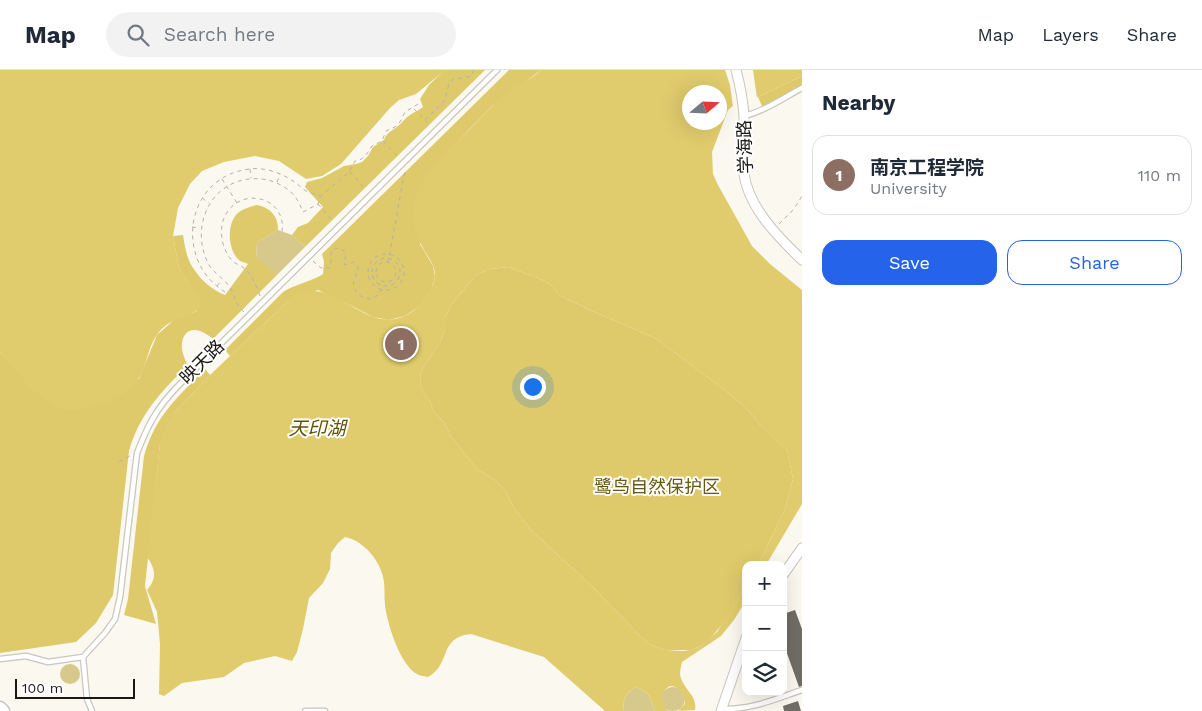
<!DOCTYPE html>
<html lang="en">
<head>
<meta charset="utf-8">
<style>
  :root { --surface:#fff; --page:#f2f2f3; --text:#1f2937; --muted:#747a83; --line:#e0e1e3; --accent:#2563eb }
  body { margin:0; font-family:"Work Sans","Noto Sans SC",sans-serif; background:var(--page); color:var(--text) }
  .controls { position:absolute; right:15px; bottom:15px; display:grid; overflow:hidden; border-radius:10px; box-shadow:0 5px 20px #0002 }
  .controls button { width:45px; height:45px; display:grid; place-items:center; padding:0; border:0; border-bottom:1px solid var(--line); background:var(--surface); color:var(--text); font:25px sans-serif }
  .compass { position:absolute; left:682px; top:15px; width:45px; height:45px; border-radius:50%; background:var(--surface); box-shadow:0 5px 20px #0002; rotate:71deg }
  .scale { position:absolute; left:15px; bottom:12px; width:120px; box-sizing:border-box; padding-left:5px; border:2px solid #1a1916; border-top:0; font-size:14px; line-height:18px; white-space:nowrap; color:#1a1916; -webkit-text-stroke:4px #fff; paint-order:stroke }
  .you { position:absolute; left:532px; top:316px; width:18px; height:18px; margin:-12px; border:4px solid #fff; border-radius:50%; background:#1a73e8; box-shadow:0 0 0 8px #1a73e833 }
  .badge { display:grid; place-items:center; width:32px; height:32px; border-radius:50%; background:var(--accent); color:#fff; font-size:16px; font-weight:700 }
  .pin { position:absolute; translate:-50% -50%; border:2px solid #fff; box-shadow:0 1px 5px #0006 }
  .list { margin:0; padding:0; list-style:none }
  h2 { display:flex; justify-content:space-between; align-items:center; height:65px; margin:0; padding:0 20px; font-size:21px }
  h2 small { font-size:16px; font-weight:400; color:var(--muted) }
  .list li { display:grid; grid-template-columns:32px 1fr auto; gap:15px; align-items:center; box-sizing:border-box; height:80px; margin:0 10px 10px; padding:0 10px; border:1px solid var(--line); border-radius:15px }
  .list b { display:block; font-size:19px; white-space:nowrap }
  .list p { margin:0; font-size:16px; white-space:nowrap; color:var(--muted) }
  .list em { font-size:16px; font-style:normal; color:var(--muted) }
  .actions { display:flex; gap:10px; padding:15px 20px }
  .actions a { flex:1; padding:11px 0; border:1px solid var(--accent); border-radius:15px; text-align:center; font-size:18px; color:var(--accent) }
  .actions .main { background:var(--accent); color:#fff }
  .icon { flex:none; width:28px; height:28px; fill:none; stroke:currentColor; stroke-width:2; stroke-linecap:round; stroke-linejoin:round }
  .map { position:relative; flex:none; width:802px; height:641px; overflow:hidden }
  header { display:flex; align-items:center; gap:30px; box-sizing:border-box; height:70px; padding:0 25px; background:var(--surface); border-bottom:1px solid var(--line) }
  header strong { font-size:24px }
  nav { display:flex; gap:28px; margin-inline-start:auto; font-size:18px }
  .search { width:350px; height:45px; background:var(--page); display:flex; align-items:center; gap:12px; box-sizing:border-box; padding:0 18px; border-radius:28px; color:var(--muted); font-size:19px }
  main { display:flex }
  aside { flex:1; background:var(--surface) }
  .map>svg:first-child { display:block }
  .green { fill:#d7c98b }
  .forest { fill:#deca6b }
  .water { fill:#e0cc6d; fill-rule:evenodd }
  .pier { fill:#faf8ef }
  .building { fill:#6f6d65 }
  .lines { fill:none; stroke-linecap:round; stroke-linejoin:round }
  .lane-casing { stroke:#c8c6bd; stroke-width:7 }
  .street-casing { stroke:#c8c6bd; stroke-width:11 }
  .secondary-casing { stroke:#c8c6bd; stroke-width:15 }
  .path { stroke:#b4b2ab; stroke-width:1; stroke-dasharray:4 4; stroke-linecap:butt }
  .lane { stroke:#fff; stroke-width:4.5 }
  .street { stroke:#fff; stroke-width:9 }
  .secondary { stroke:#fff; stroke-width:12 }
  .labels { text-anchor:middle; stroke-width:4; stroke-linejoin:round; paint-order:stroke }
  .street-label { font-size:18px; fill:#1a1916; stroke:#fff }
  .park-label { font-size:18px; fill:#66580f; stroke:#fff }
  .water-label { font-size:19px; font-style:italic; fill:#615306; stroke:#fff }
</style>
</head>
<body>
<header>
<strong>Map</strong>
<div class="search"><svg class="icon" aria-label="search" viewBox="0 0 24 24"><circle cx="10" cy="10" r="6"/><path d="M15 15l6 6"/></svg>Search here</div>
<nav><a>Map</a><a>Layers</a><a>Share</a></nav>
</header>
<main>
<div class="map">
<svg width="802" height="641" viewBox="0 0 802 641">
  <rect width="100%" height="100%" fill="#faf8ef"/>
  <path class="green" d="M278,160l14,5 13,12 -28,28 -21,-17 1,-16z
    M60 604a10 10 0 1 1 20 0a10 10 0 1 1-20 0Z
    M661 629a12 12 0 1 1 24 0a12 12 0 1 1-24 0Z
    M637,617l11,7 7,17h-31c-2,-11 2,-20 13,-24z"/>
  <path class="forest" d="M444,0h41l-180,177 -13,-12 6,-8 10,-4 15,-16 -18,-20 2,-5 15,-4 22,-12 12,-2 6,-2 6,-6 5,-9 11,-7c3,-8 7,-8 14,-14 4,-3 7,-8 12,-11 4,-3 8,-4 13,-8l-3,-8 9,-14z
    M509,0h32l-49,36 -58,60 -14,78 13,22 2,11 -4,13 -10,15 -16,11 -16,4 -16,-3 -23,-12 -32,-15 -30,11 -58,55 -5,-6 58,-58c12,-8 28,-10 40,-18l1,-12 -2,-8z
    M802,6v9l-35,20 -5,1 -4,-9z
    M257,135c14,3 21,11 21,25l-21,12 -1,15 21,18 -64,64c-26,-23 -40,2 -25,26 -27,27 -48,48 -59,86l-16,144 -17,28 -20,19 -76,11v-301l33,37 106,-10 18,-44 18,-16 22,-8 -8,-28 -10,-15 -6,-32 10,-1c1,6 2,13 4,20 5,17 22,34 38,40l23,-31c-4,-2 -8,-2 -10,-5 -9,-9 -11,-30 -4,-41 4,-8 15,-11 23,-13z
    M508,197l30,11 13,7 8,10 33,16 63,27 72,54 22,19 11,14 27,25 6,29 -8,30 -27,56h-12v20l-22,37 -15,18 -8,6 -11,4h-25l-14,-5 -11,-9 -45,-47 -64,-59 -17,-22 -9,-18 -10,-10 -18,-11 -27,-34 -5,-12 -11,-11 -4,-11 -7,-9 -3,-10 1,-11 19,-28 5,-13v-12l7,-14 24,-29 14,-6z
    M205,299l5,6 -36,38 -14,31 -15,142 11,38 -32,-9 4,-16 16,-143c12,-41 32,-57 61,-87z"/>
  <path class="water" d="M0,0h445l-29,24 -17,6 -9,8 -49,56 -19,12 -16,3 -27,-18 -24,-5 -31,6 -22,9 -12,13 -12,24 -5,28 6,32 22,32 1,7c-14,11 -33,10 -45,28 -10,13 -10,33 -20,46 -11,14 -24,20 -42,24 -7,2 -15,5 -22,5 -29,1 -56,-39 -73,-58z
    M541,0h261v6l-44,21 -24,8 -6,5 -16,42 1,22 5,11 34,61 18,18 32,26v214l-36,61h-8l27,-56 8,-30 -6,-29 -11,-10 -16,-15 -11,-14 -22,-19 -72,-54 -63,-27 -33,-16 -8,-10 -13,-7 -30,-11 -18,2 -14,6 -24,29 -7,14v12l-5,13 -19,28 -1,11 3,10 7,9 4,11 11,11 5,12 27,34 18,11 10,10 9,18 17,22 64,59 45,47 11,9 14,5 18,1 7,-1 11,-4 16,-14 29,-47v15l-12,20 -13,16 -39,26c-1,4 -2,9 -2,12 2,15 18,21 15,36l-17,1 7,-7c0,-11 -4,-17 -15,-18 -11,6 -10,18 -1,25h-14l-7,-17 -11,-7c-11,4 -15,13 -13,24h-19l-61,-54 -73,-23c-33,3 -19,30 -43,43 -3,-1 -8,-1 -11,-3 -17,-9 -30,-51 -32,-69 -1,-8 0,-16 -1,-23 -2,-19 -19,-41 -39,-45l-7,6 -7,10 -1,16 -7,14 -14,15 -6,31 -6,23 -5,9 -17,-5 -31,7 -20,14 -42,6 -18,13 -5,-2 1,-50 -3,-32 -10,-22c10,-11 9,-21 0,-33l13,-113 6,-18 8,-13 36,-38 78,-74c5,-3 11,-8 16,-9 36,-9 64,43 103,23 10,-6 15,-11 21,-21 3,-4 6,-12 7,-17 1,-12 -9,-22 -13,-31 -7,-12 -11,-31 -8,-44 8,-30 34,-51 55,-72 12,-12 24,-26 37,-37 11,-9 25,-13 35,-23zM690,22h30v30h-30z"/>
  <path class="pier" d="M725,0h28l4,28 -24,9 -3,-22z"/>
  <path class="building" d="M795,540l7,19v57l-3,1 -16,-45v-28z
    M798,631l3,10h-17l-1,-5z"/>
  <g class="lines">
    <defs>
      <path id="lane" d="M744,46c21,-5 39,-18 58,-28
        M83,587l4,42 5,12
        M0,589l26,-3 22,6 35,-5 22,-24 10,-14 5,-22 17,-144c11,-28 19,-44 40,-66l320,-317
        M722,639c29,1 53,-10 80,-19
        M305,641h20"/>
      <path id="street" d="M736,0c4,15 7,30 8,46 0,19 -3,39 0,58 5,34 34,63 58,86
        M783,505l19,-27
        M721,641l25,-73"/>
      <path id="secondary" d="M0,638l3,3"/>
    </defs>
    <use href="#lane" class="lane-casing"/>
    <use href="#street" class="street-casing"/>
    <use href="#secondary" class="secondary-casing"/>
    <path class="path" d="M414,39l17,17
      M425,50l20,-20 4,-17 3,-3 19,-4 3,-6
      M383,71l16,17
      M250,99l1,9
      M350,102l16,18
      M222,109l15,24
      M277,112l3,-8
      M202,128l7,5
      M318,134l16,18
      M779,154l15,-15 8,-13
      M192,157l8,1
      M368 202a18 18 0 1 1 36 0a18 18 0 1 1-36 0Z
      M372 202a14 14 0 1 1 28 0a14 14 0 1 1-28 0Z
      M313,191l8,7h8l2,-2v-14l4,-4 8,2 3,4 -2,8 1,3 8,-3c3,2 4,3 5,6 0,5 -3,8 -4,12 -3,10 9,22 19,18 4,-1 6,-4 8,-8
      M376 202a10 10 0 1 1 20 0a10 10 0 1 1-20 0Z
      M388,193l17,-93
      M217,216l5,-6
      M225,222c-52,-32 -40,-116 25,-123 15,-2 31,4 43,12 5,3 8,7 13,10 4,2 10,3 14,5
      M260,226c-4,-10 -7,-20 -15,-27 -3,-3 -6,-4 -10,-6 -13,-10 -18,-34 -9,-49 16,-28 61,-17 56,18
      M244,242c-11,-10 -8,-16 -15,-26 -6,-9 -17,-13 -22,-25 -19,-43 12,-91 61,-81 11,3 22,9 28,18 3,4 5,9 7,14l15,-8 3,-8 28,-24 6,-11c9,-1 12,-7 17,-15l10,-5 4,-10 9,-4 5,-5 5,-10 13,-8
      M119,392l11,-6"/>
    <use href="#lane" class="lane"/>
    <use href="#street" class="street"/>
    <use href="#secondary" class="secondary"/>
  </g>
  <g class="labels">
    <g class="street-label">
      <text transform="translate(745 77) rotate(-92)" y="6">学海路</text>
      <text transform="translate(202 292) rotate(-45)" y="6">映天路</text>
    </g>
    <g class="park-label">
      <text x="657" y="423">鹭鸟自然保护区</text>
    </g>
    <g class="water-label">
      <text x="317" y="365">天印湖</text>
    </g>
  </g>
</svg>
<div class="controls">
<button>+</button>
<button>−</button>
<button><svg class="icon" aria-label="layers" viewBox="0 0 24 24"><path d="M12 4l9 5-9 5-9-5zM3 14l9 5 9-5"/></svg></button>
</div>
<svg class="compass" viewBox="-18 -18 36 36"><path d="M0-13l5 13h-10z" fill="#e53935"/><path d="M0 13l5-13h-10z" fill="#747a83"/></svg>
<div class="scale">100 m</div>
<div class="you"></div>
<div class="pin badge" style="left:401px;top:274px;background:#8d6e63">1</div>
</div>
<aside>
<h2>Nearby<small></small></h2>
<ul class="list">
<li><span class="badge" style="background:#8d6e63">1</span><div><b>南京工程学院</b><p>University</p></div><em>110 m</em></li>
</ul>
<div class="actions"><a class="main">Save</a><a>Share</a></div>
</aside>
</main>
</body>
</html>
